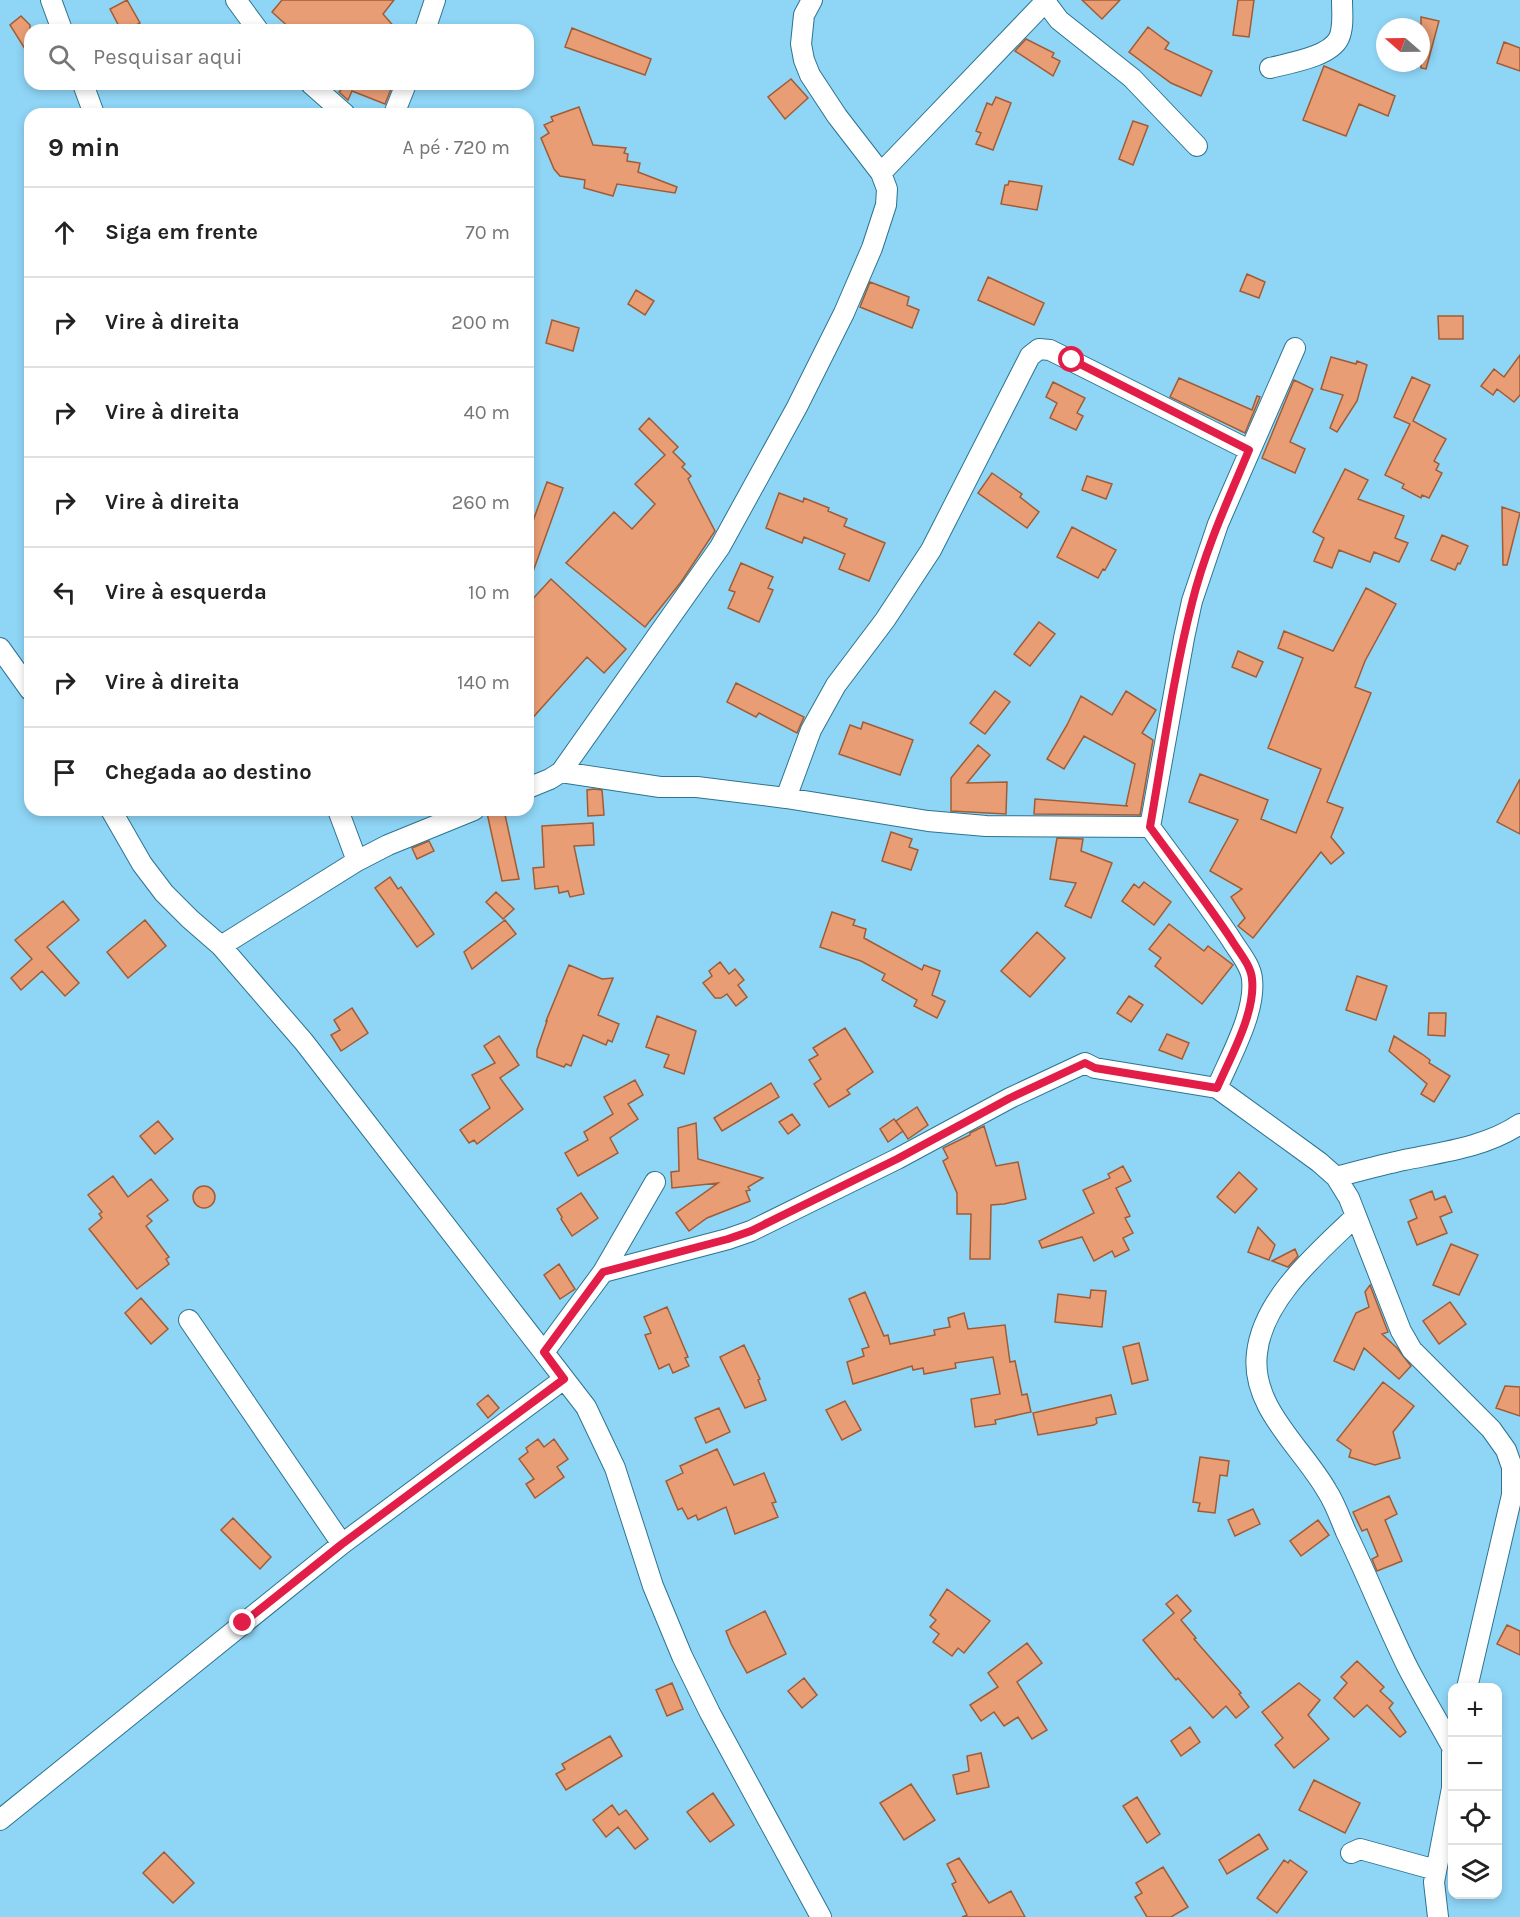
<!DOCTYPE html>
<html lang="pt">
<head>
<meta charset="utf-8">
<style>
  :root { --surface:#fff; --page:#f6f6f6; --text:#222; --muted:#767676; --line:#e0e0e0 }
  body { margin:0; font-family:Karla,sans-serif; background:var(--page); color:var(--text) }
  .controls { position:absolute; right:18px; bottom:18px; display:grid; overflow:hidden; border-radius:12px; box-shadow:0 3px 9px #0003 }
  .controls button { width:54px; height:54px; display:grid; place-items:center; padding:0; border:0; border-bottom:2px solid var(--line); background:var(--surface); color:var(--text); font:30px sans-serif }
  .compass { position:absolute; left:1376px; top:18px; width:54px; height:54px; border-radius:50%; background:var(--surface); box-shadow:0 3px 9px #0003; rotate:290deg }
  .stop { position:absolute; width:18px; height:18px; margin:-14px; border:4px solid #e11d48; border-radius:50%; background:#fff }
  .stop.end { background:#e11d48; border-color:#fff; box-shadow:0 2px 6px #0008 }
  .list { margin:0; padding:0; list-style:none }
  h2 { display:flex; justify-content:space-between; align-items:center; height:78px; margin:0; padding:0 24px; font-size:26px }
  h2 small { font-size:20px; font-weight:400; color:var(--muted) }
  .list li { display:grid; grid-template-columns:39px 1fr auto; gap:18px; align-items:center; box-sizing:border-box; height:90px; padding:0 24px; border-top:2px solid var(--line) }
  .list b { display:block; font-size:22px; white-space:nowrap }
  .list em { font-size:20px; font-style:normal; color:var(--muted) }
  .icon { flex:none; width:33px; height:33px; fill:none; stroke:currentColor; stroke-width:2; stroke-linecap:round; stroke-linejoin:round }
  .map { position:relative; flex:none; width:1520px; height:1917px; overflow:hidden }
  .search { position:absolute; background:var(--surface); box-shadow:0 3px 9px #0003; left:24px; top:24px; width:510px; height:66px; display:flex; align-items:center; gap:15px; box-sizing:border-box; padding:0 21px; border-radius:18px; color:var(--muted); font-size:22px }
  .panel { position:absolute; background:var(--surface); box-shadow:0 3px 9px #0003; left:24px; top:108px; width:510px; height:708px; border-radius:18px }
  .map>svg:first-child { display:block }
  .building { fill:#e89d75; stroke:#a15c35; stroke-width:1.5 }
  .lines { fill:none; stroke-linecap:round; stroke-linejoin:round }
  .minor-casing { stroke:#2c7491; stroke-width:22 }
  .minor { stroke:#fff; stroke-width:20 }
  .route { stroke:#e11d48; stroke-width:8 }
</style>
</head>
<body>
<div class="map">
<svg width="1520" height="1917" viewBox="0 0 1520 1917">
  <rect width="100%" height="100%" fill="#8fd5f6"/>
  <path class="building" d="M127,0l13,23 -13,7h-6l-11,-21z
    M282,0h112l-11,14 14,16h-105l-20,-18z
    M1082,0h38l-18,19z
    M1238,0h16l-5,37 -16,-2z
    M21,16l9,9v32l-20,-32z
    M1421,17l18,4 -13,48 -5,-1z
    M1148,27l21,16 -4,6 47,22 -11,25 -30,-13 -42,-31z
    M572,28l79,31 -6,16 -80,-28z
    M1026,39l28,14 -2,4 8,4 -7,15 -38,-25z
    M1504,42l16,6v23l-23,-8z
    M1324,66l71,30 -7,20 -29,-12 -13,32 -43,-16z
    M791,79l17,19 -23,21 -17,-22z
    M337,84h56l-8,20 -33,-13 -4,9 -9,-8 5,-5z
    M996,97l15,6 -18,47 -17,-6 5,-11 -5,-2 11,-28 5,2z
    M579,107l14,38 33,3 -2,5 4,1 -1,7 13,2 -2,9 39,15 -2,6 -58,-9 -4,12 -29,-8 1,-8 -25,-4 -6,-7 -13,-31 8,-5 -5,-8 9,-4 -2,-4z
    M1133,121l15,5 -15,39 -14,-6z
    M1009,181l33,5 -5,24 -36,-6 4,-19h3z
    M1247,274l18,8 -6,16 -19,-7z
    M988,277l56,26 -10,22 -56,-25z
    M870,282l39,15 -2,8 12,5 -7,18 -52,-21z
    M636,290l18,11 -9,14 -17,-11z
    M1438,316h25v23h-24z
    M552,320l27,8 -6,23 -27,-8z
    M1520,355v40l-6,7 -17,-13 -4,6 -12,-9 13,-17 10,8z
    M1331,357l25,7 1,-3 10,4 -10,36 -20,31 -7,-4 13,-33 -22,-6z
    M1412,377l18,8 -17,36 33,18 -12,22 5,3 -3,6 6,3 -13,25 -7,-3 -1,3 -19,-10 2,-4 -19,-9 25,-51 -16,-7z
    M1179,378l73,32 5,-14 3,1 -15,36 -75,-36z
    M1294,380l19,9 -23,53 15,7 -10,24 -33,-15z
    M1053,382l32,16 -8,15 6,3 -7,14 -26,-12 7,-15 -11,-6z
    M649,418l29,29 -5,5 12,12 -3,3 9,9 -3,3 27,52 -34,51 -36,45 -79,-64 48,-51 18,17 23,-25 -20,-20 30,-29 -26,-26z
    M1345,469l23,11 -10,19 46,17 -9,22 13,5 -9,19 -25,-10 -4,10 -31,-12 -7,18 -18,-7 10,-23 -11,-6z
    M992,473l30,21 -2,3 19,15 -12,16 -49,-35z
    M1087,476l25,8 -6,15 -24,-9z
    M547,482l16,6 -33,92h-2v-45z
    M779,493l24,9 1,-4 25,10 -1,3 19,8 -3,7 41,17 -16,38 -30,-12 6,-15 -41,-17 -2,6 -36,-15z
    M1502,507l18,6 -13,52h-4z
    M1072,527l44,23 -11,20 -2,-1 -5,9 -41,-21z
    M1442,535l26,11 -8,18 -2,-1 -3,7 -24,-10z
    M741,563l32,14 -5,11 5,2 -14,32 -31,-14 7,-16 -6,-2z
    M551,579l75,70 -22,24 -17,-16 -59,66v-119z
    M1366,588l30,16 -31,57 -10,26 16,6 -44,109 16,6 -12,29 13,16 -13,11 -10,-12 -68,86 -15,-12 7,-8 -14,-21 11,-8 -32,-18 28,-51 -49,-18 11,-28 68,26 -7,19 35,14 25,-64 -53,-21 35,-90 -25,-10 6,-17 49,20z
    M1039,622l16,12 -25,32 -16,-12z
    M1238,651l25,11 -7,15 -24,-10z
    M736,683l68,34 -7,16 -38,-20 -3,4 -29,-15z
    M995,691l15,11 -25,32 -15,-11z
    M1126,691l30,19 -14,23 11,7 -13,75 -106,-1 1,-15 93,7 -2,-1 9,-41 -51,-28 -20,33 -17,-10 20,-34 14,-29 31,19z
    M863,722l50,18 -13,35 -61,-21 11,-29 11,4z
    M978,745l12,10 -23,28 40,-1 -1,32 -55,-3v-33z
    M1520,779v55l-23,-12z
    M594,789l8,1 2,25 -16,1 -1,-26z
    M504,810l15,69 -17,2 -15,-68z
    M593,823l1,22 -20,1 10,48 -14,3 -2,-6 -9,2 -1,-7 -23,3 -2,-21 11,-1 -2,-41z
    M891,832l21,7 -3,8 9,3 -7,20 -29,-9z
    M1057,838l26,1 -2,12 31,12 -21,55 -26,-12 11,-23 -26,-4z
    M429,841l5,10 -17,8 -5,-11z
    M390,877l8,12 3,-2 33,47 -17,13 -42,-59z
    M1144,882l27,20 -17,23 -32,-24 12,-17 5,4z
    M496,892l18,17 -11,10 -17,-17z
    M63,901l16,19 -32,27 32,36 -14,13 -23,-25 -21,19 -10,-12 21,-19 -17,-19z
    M832,912l23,8 -2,5 13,4 -2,9 58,32 2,-5 16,6 -8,24 13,6 -8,17 -23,-12 3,-6 -35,-20 3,-6 -24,-13 -41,-14z
    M145,920l21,26 -38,32 -21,-26z
    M505,920l11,14 -44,35 -8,-17z
    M1169,924l35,27 4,-5 25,19 -31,39 -47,-38 6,-8 -12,-9z
    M1037,932l28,26 -35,39 -29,-26z
    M720,962l9,12 6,-5 9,11 -6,5 9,12 -11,9 -9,-12 -6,4h-6l-12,-15 9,-7 -3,-5z
    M569,965l33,14 11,-1 -15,37 21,9 -7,18 -4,-2 -2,5 -23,-10 -12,31 -5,-2 -2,3 -27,-10v-7l10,-29h-1z
    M1357,976l30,10 -11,34 -30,-10z
    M1129,996l14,9 -12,17 -14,-9z
    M352,1008l16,25 -27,18 -10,-16 9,-5 -6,-10z
    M1429,1013h17l-1,23 -17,-1z
    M657,1016l39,15 -12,43 -20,-7 5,-12 -23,-8z
    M845,1028l28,44 -26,18 3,4 -21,13 -15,-23 7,-5 -12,-19 9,-5 -5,-7z
    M1167,1034l22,9 -7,16 -23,-9z
    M499,1036l20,29 -19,13 23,31 -46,35 -3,-4 -5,3 -9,-13 30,-22 -18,-33 23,-12 -11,-17z
    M1394,1036l28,18 8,6 -1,3 21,13 -16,26 -13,-8 6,-10 -38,-33z
    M635,1080l8,15 -15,9 10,15 -28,19 8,15 -40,23 -13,-23 23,-13 -4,-8 29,-18 -9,-17z
    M771,1083l8,14 -57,34 -8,-13z
    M917,1107l11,18 -20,14 -12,-18z
    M792,1114l8,11 -12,9 -9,-12z
    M894,1119l9,12 -15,11 -8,-13z
    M158,1121l15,18 -18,15 -15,-18z
    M696,1123l2,36 65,19 -15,9 2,3 -4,1 4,10 -43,17 -18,13 -13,-18 42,-30 -46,5 -1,-16 8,-1 -1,-43z
    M984,1126l12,40 22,-4 8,37 -22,5 -13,1 -1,54h-20l1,-45h-14v-21l-14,-32 5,-3 -5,-10 27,-13v-2z
    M1123,1166l8,15 -15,7 14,28 -5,2 8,15 -10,5 6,12 -14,7 -3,-6 -18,10 -12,-24 -40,11 -3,-7 55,-28 -11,-23 27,-12 -2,-4z
    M1239,1172l18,17 -22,24 -18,-16z
    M113,1176l15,21 23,-18 17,21 -21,16 5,5 -6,5 23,31 -3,2 3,5 -32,25 -48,-60 13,-11 -3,-4 3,-2 -14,-17z
    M193 1197a11 11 0 1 1 22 0a11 11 0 1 1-22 0Z
    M1432,1191l3,9 10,-4 7,16 -12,5 7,16 -30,12 -9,-23 9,-4 -7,-18z
    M581,1193l17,25 -26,18 -11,-17 1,-2 -5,-8z
    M1258,1227l17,18 -6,15 -21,-8z
    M1451,1244l27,11 -19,40 -26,-10z
    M1295,1249l3,7 -10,11 -16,-6z
    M559,1264l16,25 -15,10 -16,-24z
    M1370,1285l18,47 -6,2 15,14 14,18 -12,13 -35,-31 -10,22 -20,-9 22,-48 13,-6 -4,-15z
    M1091,1290l15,1 -4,36 -47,-5 3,-28 32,4z
    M865,1292l19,44 4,-1 2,9 45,-9 -1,-5 16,-3 -2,-9 16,-5 4,16 37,-4 5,37 5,-1 7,34 5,-1 4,18 -36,8 1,4 -21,3 -4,-28 29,-5 -7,-37 -38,6 1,5 -32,6 -1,-6 -10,2 -1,-4 -59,18 -6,-22 17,-6 -2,-7 7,-2 -20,-48z
    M141,1298l27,31 -17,15 -26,-31z
    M1450,1302l16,22 -27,20 -16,-23z
    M667,1307l21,50 -3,1 4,8 -16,7 -4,-9 -10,5 -14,-34 6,-2 -7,-16z
    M1139,1343l9,37 -16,4 -9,-37z
    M744,1345l16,34 -2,1 8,20 -21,8 -25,-51z
    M1383,1382l31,24 -21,26 7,26 -25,7 -26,-8 2,-7 -14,-10z
    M1505,1386l15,1v29l-24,-8z
    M488,1395l11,13 -11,10 -11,-14z
    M1111,1395l5,19 -20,4 1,5 -3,2 -56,10 -5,-22z
    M845,1401l16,29 -19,10 -16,-30z
    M719,1408l11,24 -24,11 -11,-25z
    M538,1439l6,8 10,-8 14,20 -11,8 7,10 -29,21 -9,-14 8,-5 -15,-20 9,-7 -2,-4z
    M717,1449l17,36 30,-12 12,29 -4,1 6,14 -43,17 -9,-27 -28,13 -2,-5 -8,4 -6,-11 -4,2 -12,-29 17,-8 -3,-7z
    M1200,1457l29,4 -2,15 -7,-1 -5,38 -17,-2 2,-8 -7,-1z
    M1389,1496l8,18 -12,6 17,41 -25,10 -5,-12 6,-3 -11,-27 -5,2 -9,-19z
    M1253,1509l7,15 -25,12 -7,-16z
    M233,1518l38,39 -11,12 -39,-39z
    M1318,1520l11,15 -28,21 -11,-15z
    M947,1589l43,32 -26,32 -6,-5 -6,8 -19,-14 6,-8 -9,-7 6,-7 -6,-5z
    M1177,1595l14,16 -10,9 15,18 -2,1 47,54 -2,1 10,13 -13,11 -10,-12 -13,12 -35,-40 -2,2 -33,-40 31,-27 -8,-9z
    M765,1611l21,43 -39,19 -16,-29 -5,-13z
    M1507,1625l13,6v24l-23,-11z
    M1027,1643l15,20 -25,19 30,48 -15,9 -14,-22 -14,9 -10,-14 -13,9 -11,-16 28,-18 -10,-14z
    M1357,1661l27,26 -4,4 13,12 -4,5 17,24 -6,5 -33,-32 -13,12 -20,-19 13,-15 -6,-6z
    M804,1678l13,17 -15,13 -14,-17z
    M672,1683l11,26 -16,7 -11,-26z
    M1299,1683l21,17 -12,15 21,24 -35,29 -19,-23 8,-7 -21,-26z
    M1190,1727l10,15 -19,14 -10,-15z
    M610,1736l12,20 -56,34 -10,-16 9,-5 -3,-5z
    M981,1753l8,34 -32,7 -4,-19 16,-4 -2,-15z
    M1314,1780l46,23 -15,30 -46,-23z
    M911,1784l24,36 -31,20 -24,-37z
    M713,1793l21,32 -24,17 -23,-30z
    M1137,1797l23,37 -13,9 -24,-37z
    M612,1805l7,10 7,-5 22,29 -13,10 -17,-22 -12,10 -13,-17z
    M1259,1834l9,15 -41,25 -8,-14z
    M164,1852l30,31 -21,20 -30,-30z
    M959,1858l30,45 22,-12 14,26h-63l5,-2 -15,-31 4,-2 -9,-18z
    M1284,1860l4,3 2,-3 17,12 -30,41 -20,-15z
    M1163,1867l25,40 -17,10h-24l-12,-20 7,-4 -6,-10z"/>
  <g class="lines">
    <defs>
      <path id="minor" d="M51,0l11,30
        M236,0l22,30
        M1044,0l15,20 73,58 65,68
        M425,30l10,-30
        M1270,68c19,-5 60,-11 69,-30 5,-11 3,-26 3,-38
        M83,84l11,30
        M311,84l34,30
        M394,114l12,-30
        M881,173l164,-171
        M0,648l30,42
        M561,772l99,15h37l89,11 142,23 58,5 164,1
        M528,788l22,-9 11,-7 159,-225 77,-140 47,-94 28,-65 14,-43 1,-16 -6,-16 -44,-57 -27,-41 -6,-15 -3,-16 3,-29 8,-15
        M786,798l25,-68 25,-45 49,-65 46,-70 99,-194 9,-7 11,1 199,100
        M111,810l31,54 22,29 26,26 31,27 83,96 282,365 29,61 38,118 29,70 28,57 111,204
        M338,810l19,51
        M221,946l136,-85 31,-16 86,-35
        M1217,1088c13,-31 39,-76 35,-109 -1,-14 -14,-28 -21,-40 -26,-39 -54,-75 -81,-112l34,-189 8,-37 26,-77 77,-176
        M1336,1177c23,-6 45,-12 68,-17 39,-8 82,-13 116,-36
        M1356,1216c-37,36 -93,82 -99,137 -7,54 45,94 70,138 8,12 13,27 19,41 22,45 40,92 62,136 14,27 30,53 44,79
        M603,1272l125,-33 23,-8 146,-72 113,-61 75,-35 10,5 122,20 102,74 17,15 13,21 52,133 11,19 79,79 15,21 6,17v28l-45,193
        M189,1320l153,224
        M544,1352l59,-80 52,-90
        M0,1820l342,-276 222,-165
        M1351,1853l9,-4 76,21
        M1438,1917l-4,-35 18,-94v-36"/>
    </defs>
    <use href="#minor" class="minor-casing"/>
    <use href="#minor" class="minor"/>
  </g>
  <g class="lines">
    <path class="route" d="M243,1623l99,-79 222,-165 -20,-27 59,-80 125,-33 23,-8 146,-72 113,-61 75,-35 10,5 122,20c13,-30 39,-76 35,-109 -1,-14 -14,-28 -21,-40 -26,-39 -54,-75 -81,-112 13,-74 23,-150 42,-224 13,-53 36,-103 57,-153l-177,-90"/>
  </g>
</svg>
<div class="controls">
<button>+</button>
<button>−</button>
<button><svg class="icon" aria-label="locate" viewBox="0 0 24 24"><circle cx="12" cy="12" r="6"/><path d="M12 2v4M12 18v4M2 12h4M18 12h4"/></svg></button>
<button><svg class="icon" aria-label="layers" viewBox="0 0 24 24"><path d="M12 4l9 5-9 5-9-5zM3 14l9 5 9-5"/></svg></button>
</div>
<svg class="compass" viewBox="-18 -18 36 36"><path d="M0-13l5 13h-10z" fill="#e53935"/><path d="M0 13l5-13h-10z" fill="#767676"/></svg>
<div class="stop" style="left:1072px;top:360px"></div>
<div class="stop end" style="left:243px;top:1623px"></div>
<div class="search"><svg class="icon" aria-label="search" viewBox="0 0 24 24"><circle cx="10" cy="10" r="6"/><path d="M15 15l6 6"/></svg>Pesquisar aqui</div>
<section class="panel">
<h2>9 min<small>A pé · 720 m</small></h2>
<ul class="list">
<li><svg class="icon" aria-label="ahead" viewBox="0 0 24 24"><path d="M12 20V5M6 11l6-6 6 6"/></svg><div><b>Siga em frente</b></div><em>70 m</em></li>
<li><svg class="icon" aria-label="right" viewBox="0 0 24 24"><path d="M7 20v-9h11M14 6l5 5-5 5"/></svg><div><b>Vire à direita</b></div><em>200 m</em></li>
<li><svg class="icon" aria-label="right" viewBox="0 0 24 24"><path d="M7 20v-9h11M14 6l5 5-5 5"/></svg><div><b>Vire à direita</b></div><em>40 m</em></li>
<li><svg class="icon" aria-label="right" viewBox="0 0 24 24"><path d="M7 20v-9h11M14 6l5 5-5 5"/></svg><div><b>Vire à direita</b></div><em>260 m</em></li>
<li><svg class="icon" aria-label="left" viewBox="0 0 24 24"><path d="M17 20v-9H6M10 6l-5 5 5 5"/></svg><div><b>Vire à esquerda</b></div><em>10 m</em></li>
<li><svg class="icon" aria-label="right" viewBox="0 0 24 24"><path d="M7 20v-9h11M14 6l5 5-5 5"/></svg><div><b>Vire à direita</b></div><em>140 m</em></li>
<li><svg class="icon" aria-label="arrive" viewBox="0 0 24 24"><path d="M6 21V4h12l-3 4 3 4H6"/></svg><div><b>Chegada ao destino</b></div></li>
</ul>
</section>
</div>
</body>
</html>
